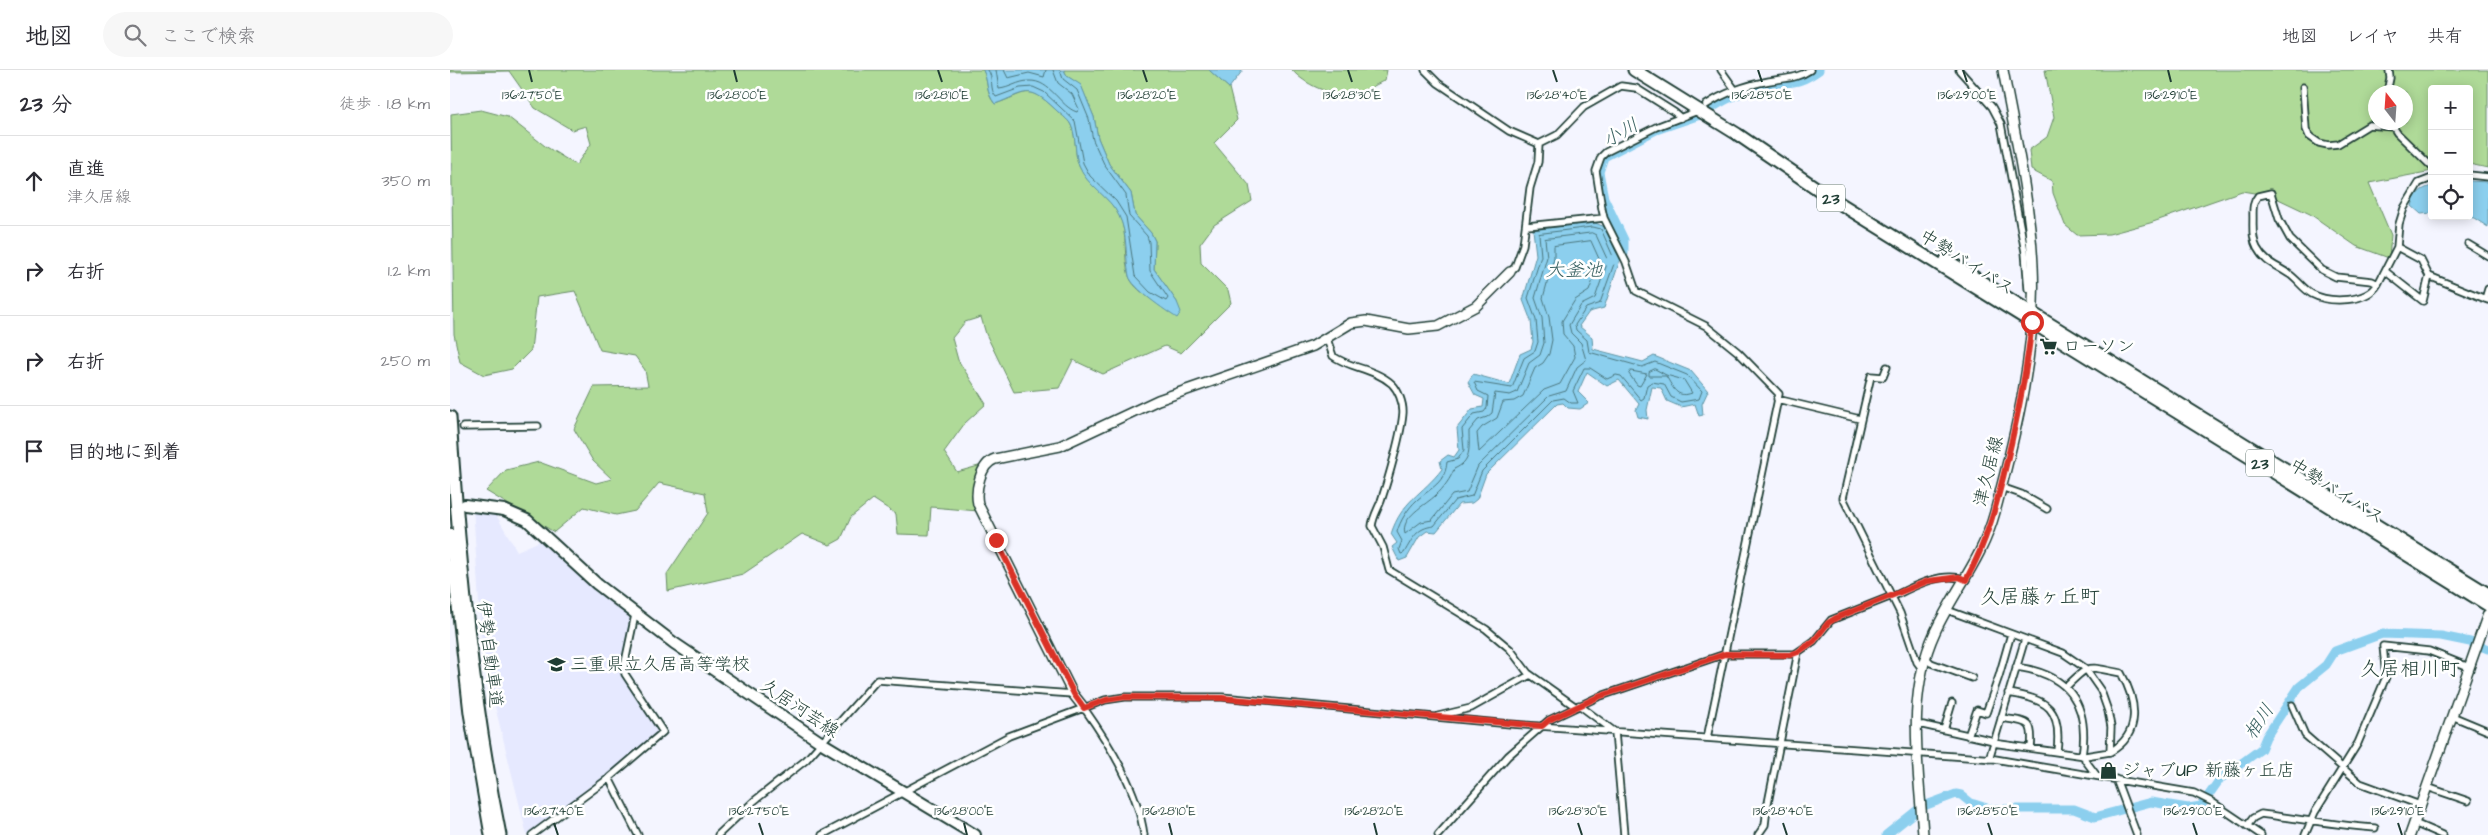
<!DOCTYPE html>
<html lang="ja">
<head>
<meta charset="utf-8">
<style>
  :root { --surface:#fff; --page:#f7f7f7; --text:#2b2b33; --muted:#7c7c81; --line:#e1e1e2 }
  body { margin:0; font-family:"Architects Daughter","Klee One",sans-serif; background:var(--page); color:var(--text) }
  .controls { position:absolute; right:15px; top:15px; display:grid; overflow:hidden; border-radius:5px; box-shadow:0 2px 12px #0003 }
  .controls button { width:45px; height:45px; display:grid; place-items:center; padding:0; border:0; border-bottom:1px solid var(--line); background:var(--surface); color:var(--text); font:25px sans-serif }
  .compass { position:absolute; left:1918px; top:15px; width:45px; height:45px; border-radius:50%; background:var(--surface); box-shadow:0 2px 12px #0003; rotate:343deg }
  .stop { position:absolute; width:15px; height:15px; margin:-11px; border:4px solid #d93025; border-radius:50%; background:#fff }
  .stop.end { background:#d93025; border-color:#fff; box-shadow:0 1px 5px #0008 }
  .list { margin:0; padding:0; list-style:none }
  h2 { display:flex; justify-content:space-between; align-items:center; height:65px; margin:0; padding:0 20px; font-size:21px }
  h2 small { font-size:16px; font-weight:400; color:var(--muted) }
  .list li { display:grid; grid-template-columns:32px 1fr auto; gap:15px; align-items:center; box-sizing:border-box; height:90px; padding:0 20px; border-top:1px solid var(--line) }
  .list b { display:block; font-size:19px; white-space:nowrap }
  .list p { margin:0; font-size:16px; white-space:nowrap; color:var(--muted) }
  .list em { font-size:16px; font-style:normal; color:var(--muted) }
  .icon { flex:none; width:28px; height:28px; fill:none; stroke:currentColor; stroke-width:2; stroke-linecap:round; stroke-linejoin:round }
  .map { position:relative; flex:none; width:2038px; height:765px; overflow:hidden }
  header { display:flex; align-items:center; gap:30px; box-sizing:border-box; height:70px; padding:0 25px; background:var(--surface); border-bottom:1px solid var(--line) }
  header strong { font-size:24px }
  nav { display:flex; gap:28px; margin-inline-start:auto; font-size:18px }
  .search { width:350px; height:45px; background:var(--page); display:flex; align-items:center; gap:12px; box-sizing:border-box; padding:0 18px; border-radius:28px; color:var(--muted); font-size:19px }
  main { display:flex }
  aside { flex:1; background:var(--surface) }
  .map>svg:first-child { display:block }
  .built { fill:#e6e9ff }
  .green { fill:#afda98; stroke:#678c66; fill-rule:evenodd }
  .water { fill:#8ccfee; stroke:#6095a4 }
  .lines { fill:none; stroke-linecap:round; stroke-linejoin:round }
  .shore { stroke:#4b777e; stroke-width:1 }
  .river { stroke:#8ccfee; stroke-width:9 }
  .street-casing { stroke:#1f3d34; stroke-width:9 }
  .secondary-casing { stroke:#1f3d34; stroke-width:12 }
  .primary-casing { stroke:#1f3d34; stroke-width:14 }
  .highway-casing { stroke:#1f3d34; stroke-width:15 }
  .street { stroke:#fff; stroke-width:5.5 }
  .secondary { stroke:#fff; stroke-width:9 }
  .primary { stroke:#fff; stroke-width:10 }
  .highway { stroke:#fff; stroke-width:11 }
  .route { stroke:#d93025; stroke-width:6 }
  .ticks { fill:none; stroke:#1f3d34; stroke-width:2 }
  .labels { text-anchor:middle; stroke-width:5; stroke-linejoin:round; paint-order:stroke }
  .shield { fill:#fff; stroke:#627771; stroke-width:1 }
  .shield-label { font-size:16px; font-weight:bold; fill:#1f3d34 }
  .street-label { font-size:18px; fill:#1f3d34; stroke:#fff }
  .poi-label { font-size:18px; fill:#1f3d34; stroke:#fff; text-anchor:start }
  .water-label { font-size:19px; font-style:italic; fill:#3a6262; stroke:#fff }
  .quarter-label { font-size:20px; fill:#1f3d34; stroke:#fff }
  .ticks-label { font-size:12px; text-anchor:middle; fill:#1f3d34; stroke:#fff; stroke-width:5; stroke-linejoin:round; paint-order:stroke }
</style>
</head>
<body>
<header>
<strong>地図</strong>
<div class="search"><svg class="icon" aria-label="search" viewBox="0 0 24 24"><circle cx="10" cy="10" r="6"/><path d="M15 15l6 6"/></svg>ここで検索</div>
<nav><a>地図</a><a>レイヤ</a><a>共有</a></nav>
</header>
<main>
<aside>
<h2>23 分<small>徒歩 · 1.8 km</small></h2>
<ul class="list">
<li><svg class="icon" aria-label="ahead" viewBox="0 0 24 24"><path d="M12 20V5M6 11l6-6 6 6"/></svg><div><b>直進</b><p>津久居線</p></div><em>350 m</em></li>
<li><svg class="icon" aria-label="right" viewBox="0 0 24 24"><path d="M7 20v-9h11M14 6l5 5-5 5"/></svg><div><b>右折</b></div><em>1.2 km</em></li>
<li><svg class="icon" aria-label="right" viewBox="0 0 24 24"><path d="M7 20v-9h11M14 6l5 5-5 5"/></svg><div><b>右折</b></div><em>250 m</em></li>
<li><svg class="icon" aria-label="arrive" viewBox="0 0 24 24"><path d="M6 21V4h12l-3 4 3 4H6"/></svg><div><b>目的地に到着</b></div></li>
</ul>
</aside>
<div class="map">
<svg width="2038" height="765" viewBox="0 0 2038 765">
  <rect width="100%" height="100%" fill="#f4f5ff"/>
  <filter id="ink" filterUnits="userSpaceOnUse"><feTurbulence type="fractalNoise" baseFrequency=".02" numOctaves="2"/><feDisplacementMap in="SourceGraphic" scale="10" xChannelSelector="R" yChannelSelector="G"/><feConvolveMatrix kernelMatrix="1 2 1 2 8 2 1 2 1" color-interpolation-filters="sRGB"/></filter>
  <g filter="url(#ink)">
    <path class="built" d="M23,436l22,7 22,38 30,-13 91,78 -13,58 38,58 -132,103h-4l-45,-181z"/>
    <path class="green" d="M0,0h533c6,12 2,23 12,34 31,-10 32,-22 60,5 5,5 13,10 16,16 6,13 3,29 8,41 9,21 31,30 41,51 8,18 3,41 9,59 5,16 31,27 42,38l6,-12 -23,-33 1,-28 -4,-8 -16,-18 -4,-22 -22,-29 -11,-26 -4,-21 -13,-31 -14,-10 -3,-6h145l20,18 8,32 -23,23 35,42 3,16 -38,24 -14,19 1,19 27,27 3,13 -50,50 -16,-7 -62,28 -30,-14 -14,28 -45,4 -28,-58 -5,-17 -16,5 -13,16 6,22 28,44 -21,19 -21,29 13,20 25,-7 -4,46 -47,-4 -2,28 -31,-1 -2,-20 -23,-15 -22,18 -10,22 -11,6 -28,-11 -59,40 -75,17 -1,-17 41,-61 -3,-20 -46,-10 -24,28 -19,4 -32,-8 -30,25 -68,-41 20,-21 33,-8 57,21 16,-4 -19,-18 -19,-32 20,-42 54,-1 -3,-16 -10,-14 -35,-6 -25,-59 -38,6 -6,53 -19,19 -28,6 -24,-13 -6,-28 -3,-220 30,-4 27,7 37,29 31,19 15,-21 -5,-18 -14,4 -37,-22 -26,-37 -59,1z
      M842,0h95l-2,10c-11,6 -23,13 -36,14 -19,2 -45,-10 -57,-24z
      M1595,0h443v98l-19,-4v-75h-37v82l-63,12 22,52 -2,23 -33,-12 -46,-32 -38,-18 -30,-5 -92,32 -41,11 -32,1 -12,-10 -12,-32 -1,-12 -21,-11 -2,-20 18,-13 7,-20zM1926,22h30v30h-30z"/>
    <path class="water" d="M533,0h81l3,6 14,9 13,32 4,21 11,26 22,29 4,22 16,18 4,8 -1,28 23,33 4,10 -4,6c-11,-7 -45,-30 -48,-42 -4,-19 -1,-42 -10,-60 -9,-20 -32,-29 -40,-50 -5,-12 -2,-28 -8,-41 -3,-6 -11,-11 -16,-16 -27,-26 -30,-16 -60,-5 -10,-13 -6,-21 -12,-34z
      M759,0h34l-14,18z
      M2019,111l19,1v45l-14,-9 -8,-2h3z
      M1982,116v27l-11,1 -9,-8c3,-12 8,-17 20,-20z
      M1143,152l12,5 15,33 -16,48 -15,4 -10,14 13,11 1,12 50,13 11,-6 37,15 17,20 -6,13 1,11 -4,1 -4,-12 -14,3 -14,-6 -6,-13 -9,-1 -5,23 1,9 -10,-2 -2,-7 3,-6 -20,-24 -12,6 -20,-14 -9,20 11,11 -9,6 -12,-1 -5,-5 -6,1 -71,70 -9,25 -5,4 -13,1 -23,28 -9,-1 -8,6 -12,21 -8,3 -7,-14 5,-4 -6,-9c11,-34 31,-39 51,-65l-2,-8 8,-6 6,2 5,-7 -2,-22 15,-19 11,-2 1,-8 -9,-4 -7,-13 5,-8 36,10 11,-30 11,-5 2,-7 -2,-21 -8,-21 13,-45 -3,-25z"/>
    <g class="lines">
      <path class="shore" d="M538,0c6,8 1,19 8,27l24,-9 13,-1 11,5 31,29 8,42 7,13 26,25 10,16 9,59 15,16 16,9 2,-3 -18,-27 -1,-29 -2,-6 -18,-20 -3,-21 -21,-29 -12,-26 -4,-21 -12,-29 -14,-11 -3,-9
        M546,0l3,19c11,-1 19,-8 30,-8 22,-1 31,26 48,31l2,-3 -7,-15 -14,-11 -5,-13
        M554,0l4,8 21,-5 15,4 2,-7
        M1143,157l8,2 14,32 -15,42 -14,5 -11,17 1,5 11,10 2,12 53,15 13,-5 32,13 15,16 -3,8 -18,3 -10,-5 -7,-13 -12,-2 -5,3 -3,13 -3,2 -20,-24 -5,-1 -9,4 -17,-11h-6l-11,23 5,12h-7l-7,-5 -11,2 -71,71 -10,25 -17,4 -21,26c-18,2 -21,12 -30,27l-3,1 -2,-5 3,-8 -5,-9c3,-11 11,-24 20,-32 15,-13 28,-17 30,-38l11,-3 6,-9 -2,-21 12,-15 10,-2 3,-4 1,-12 -10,-5 -4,-9 38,6 12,-30 11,-7 3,-9 -2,-22 -8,-22 13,-42 -2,-22z
        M1142,163l4,2 12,26 -13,37 -14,7 -12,20 2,8 10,10 5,17 -9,7 -11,24 -17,5 -71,70 -11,26 -15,3 -20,25 -11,2 -16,12c-5,-17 21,-29 31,-39 7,-6 15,-17 18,-26 18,-8 15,-21 15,-38l9,-11 9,-3 5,-4 3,-20 15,2 7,-3 12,-29 11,-8 4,-12 -2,-25 -7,-20 12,-41 -2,-18z
        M1141,171l9,20 -11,30 -14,9 -13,21 1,13 10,12 2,11 -15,27 -16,6 -65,62 -2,-19 5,-6 15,-9 6,-16 11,-1 9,-5 12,-28 8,-5 6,-9 3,-14 -3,-23 -6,-19 11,-40v-12z
        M1205,299l11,6 18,5 8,13c-16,6 -19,-6 -26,-17h-17v-4z
        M1181,301l16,3 -7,12 -3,-1 -8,-11z"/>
      <path class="river" d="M1262,38c16,-11 39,-20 59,-23 22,-4 27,0 48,-15
        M1159,192l15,-8v-14l-20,-42 -5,-26 5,-15 52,-27 44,-15
        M1436,765l35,-28 35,-13 5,1 10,8 19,6h84l21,8 56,-15 37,6 13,-2 19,-27 41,-30 5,-12 33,-50 27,-22 9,-14 47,-17 59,2 29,6 18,7"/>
      <defs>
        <path id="street" d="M975,0l13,13 71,48 30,13
          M1271,0l15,21
          M1509,0l33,37 9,17 24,128 3,37
          M1853,17l3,42 3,7 10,7 9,2 10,-1 31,-19 23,2
          M1937,22l3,-14 -1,-8
          M1256,35c18,-12 41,-20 63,-24 15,-3 28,-2 41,-11
          M1245,42l-39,15 -50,25 -5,5 -5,14 6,38 2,9 22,44 10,29 70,35 32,26 41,42 -72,344
          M1940,52l7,11 35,34
          M1089,74l18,-9 27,-28 37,-21 15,2 38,24 7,6
          M2019,105l19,2
          M1077,156l77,-8
          M2018,174l20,12
          M1935,201l38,30 6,-25 -8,-16 -24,-13
          M1060,202l5,-5 8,-22 7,-57 8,-26 1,-18
          M1979,206l59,24
          M1928,214l-6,-3 -36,-4 -14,-7 -32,-31 -11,-20 -8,-26 -13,3c-6,7 -5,14 -5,22 0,10 -1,21 4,30 8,15 19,17 32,26 8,5 14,15 23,20 17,9 55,9 66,-10l19,-37 2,-23 5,-16 15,-25 13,-5
          M2035,229l3,-10
          M877,269l6,17c16,12 41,12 59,28 6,6 11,18 11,28 -1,20 -15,68 -22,89 -3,8 -8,16 -9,25l11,21 6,23 97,59 24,20 18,24 48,34
          M1437,297l-4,10 -12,-1 -28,122 57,115 17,49 6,8
          M1327,329l83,20
          M13,357l75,-1
          M1551,417l20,7 26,15
          M1442,527c20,-10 51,-27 74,-17
          M1497,540l116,43 22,15 16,23 7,20 3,16 -1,25 -25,4 -92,-13
          M1476,588l5,5 41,15
          M1566,597c53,7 74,37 66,89
          M1616,617c25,-25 21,-20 55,-14 16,28 21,61 -11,79
          M1558,623c40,6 54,16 49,58
          M1129,635l36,27
          M1842,635l13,30 55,48 60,22
          M634,638c26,37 54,82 60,127
          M988,646l33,-8 59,-33
          M2002,646l36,15
          M1551,648c26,4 33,1 30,30
          M1465,656l8,-1 71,16
          M1494,660l8,-27
          M1165,662l9,103
          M1518,666l9,-26 9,3 13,-37 12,-42
          M1635,686v4l12,16
          M1539,689l36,-120
          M159,708l29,57
          M1666,709l21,56
          M1977,717l41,14
          M1964,753l28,12
          M1797,756l6,-8 8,-4c38,5 76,11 114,14
          M82,765l77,-57 54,-46 -38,-58 -1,-7 11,-52
          M268,765l36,-34 52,-41 71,-80 196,14
          M372,765l187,-99 96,-36 20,-3h97l288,27 485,35 199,34 18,9 49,33
          M988,765l70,-79 41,-36 49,-23 127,-43h70l19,-13 17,-21 61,-24
          M1308,765l7,-10 2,-17 31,-156
          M1855,765l10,-23 43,-69 28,-66 -3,-31 46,5 40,16"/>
        <path id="secondary" d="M634,638l-11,-14 -95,-190c-3,-13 2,-40 17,-45l65,-13 98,-46 155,-54 38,-23 15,-2 43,8 29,-3 38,-20 34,-34
          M1473,765c-4,-68 -18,-138 12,-203 20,-43 47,-72 60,-120 21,-79 42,-164 38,-246 -3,-65 -18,-132 -30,-196
          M1960,765l78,-221"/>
        <path id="primary" d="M15,435l39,5 23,10 70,64 77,59 148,100 153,92"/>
        <path id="highway" d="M1184,0l103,64 91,62 660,409
          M1496,190l542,334
          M0,347c9,139 22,280 50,418
          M0,465l20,178 21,122"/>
      </defs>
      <use href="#street" class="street-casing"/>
      <use href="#secondary" class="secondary-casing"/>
      <use href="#primary" class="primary-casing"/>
      <use href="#highway" class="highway-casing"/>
      <use href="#street" class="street"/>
      <use href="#secondary" class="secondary"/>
      <use href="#primary" class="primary"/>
      <use href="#highway" class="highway"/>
    </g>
  </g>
  <g class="lines" filter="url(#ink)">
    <path class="route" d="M546,470l78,154 10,14 22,-8 19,-3 97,1 320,28 7,-6 49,-23 127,-43 65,1 8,-3 16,-11 14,-18 8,-5 92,-37 31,-4 7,3c21,-38 31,-77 41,-119 11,-46 20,-92 25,-139"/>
  </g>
  <path class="ticks" d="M79,0l3,12M284,0l3,12M488,0l4,12M693,0l4,12M898,0l4,12M1103,0l4,12M1308,0l4,12M1513,0l4,12M1718,0l3,12M104,753l4,12M309,753l4,12M514,753l3,12M719,753l3,12M924,753l3,12M1128,753l4,12M1333,753l4,12M1538,753l4,12M1743,753l4,12M1948,753l4,12"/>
  <defs>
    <symbol id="supermarket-bare" viewBox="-9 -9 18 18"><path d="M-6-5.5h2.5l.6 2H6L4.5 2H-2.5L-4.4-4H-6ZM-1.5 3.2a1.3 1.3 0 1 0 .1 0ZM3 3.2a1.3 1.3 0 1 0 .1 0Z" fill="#1f3d34" stroke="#fff" stroke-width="2.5" paint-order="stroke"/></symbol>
    <symbol id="school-bare" viewBox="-9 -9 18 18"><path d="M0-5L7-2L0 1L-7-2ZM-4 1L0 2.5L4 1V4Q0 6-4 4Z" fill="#1f3d34" stroke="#fff" stroke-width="2.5" paint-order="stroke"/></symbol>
    <symbol id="shop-bare" viewBox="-9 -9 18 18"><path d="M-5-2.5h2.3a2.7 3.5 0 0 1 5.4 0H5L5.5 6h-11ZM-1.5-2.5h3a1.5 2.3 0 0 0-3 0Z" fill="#1f3d34" stroke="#fff" stroke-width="2.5" paint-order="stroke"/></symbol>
  </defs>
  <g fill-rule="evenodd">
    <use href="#supermarket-bare" x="1586" y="264" width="25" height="25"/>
    <use href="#school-bare" x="94" y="582" width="25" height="25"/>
    <use href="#shop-bare" x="1646" y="688" width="25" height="25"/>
  </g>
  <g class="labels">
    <g class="shield">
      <rect x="1367" y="114.5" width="28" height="27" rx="4"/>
      <rect x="1796" y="379.5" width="28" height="27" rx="4"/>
    </g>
    <g class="shield-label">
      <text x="1381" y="134">23</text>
      <text x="1810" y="399">23</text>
    </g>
    <g class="street-label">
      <text transform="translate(1517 192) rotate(32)" y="6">中勢バイパス</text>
      <text transform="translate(1538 401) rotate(-76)" y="6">津久居線</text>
      <text transform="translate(1887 421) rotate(32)" y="6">中勢バイパス</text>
      <text transform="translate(40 584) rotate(83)" y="6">伊勢自動車道</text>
      <text transform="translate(350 638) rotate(34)" y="6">久居河芸線</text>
    </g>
    <g class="poi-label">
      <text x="1613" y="282">ローソン</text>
      <text x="120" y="600">三重県立久居高等学校</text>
      <text x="1672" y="706">ジャブUP 新藤ヶ丘店</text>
    </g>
    <g class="water-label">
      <text transform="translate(1170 62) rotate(-30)" y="7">小川</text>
      <text x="1124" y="206">大釜池</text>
      <text transform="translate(1808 651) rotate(-56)" y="7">相川</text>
    </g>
    <g class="quarter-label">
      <text x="1590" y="533">久居藤ヶ丘町</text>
      <text x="1960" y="605">久居相川町</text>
    </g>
  </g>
  <g class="ticks-label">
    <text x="82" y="29">136°27'50"E</text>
    <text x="287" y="29">136°28'00"E</text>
    <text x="492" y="29">136°28'10"E</text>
    <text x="697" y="29">136°28'20"E</text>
    <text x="902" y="29">136°28'30"E</text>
    <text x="1107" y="29">136°28'40"E</text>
    <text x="1312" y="29">136°28'50"E</text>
    <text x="1517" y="29">136°29'00"E</text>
    <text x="1721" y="29">136°29'10"E</text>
    <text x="104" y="745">136°27'40"E</text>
    <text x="309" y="745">136°27'50"E</text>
    <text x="514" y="745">136°28'00"E</text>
    <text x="719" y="745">136°28'10"E</text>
    <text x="924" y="745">136°28'20"E</text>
    <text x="1128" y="745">136°28'30"E</text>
    <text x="1333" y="745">136°28'40"E</text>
    <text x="1538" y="745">136°28'50"E</text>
    <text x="1743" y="745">136°29'00"E</text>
    <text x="1948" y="745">136°29'10"E</text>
  </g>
</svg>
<div class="controls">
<button>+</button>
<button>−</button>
<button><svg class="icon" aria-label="locate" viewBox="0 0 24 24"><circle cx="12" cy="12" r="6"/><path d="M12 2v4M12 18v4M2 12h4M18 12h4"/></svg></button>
</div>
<svg class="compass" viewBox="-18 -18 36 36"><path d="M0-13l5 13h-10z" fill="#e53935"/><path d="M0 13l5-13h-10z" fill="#7c7c81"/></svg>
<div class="stop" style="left:1582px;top:252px"></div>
<div class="stop end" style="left:546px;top:470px"></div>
</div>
</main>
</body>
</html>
